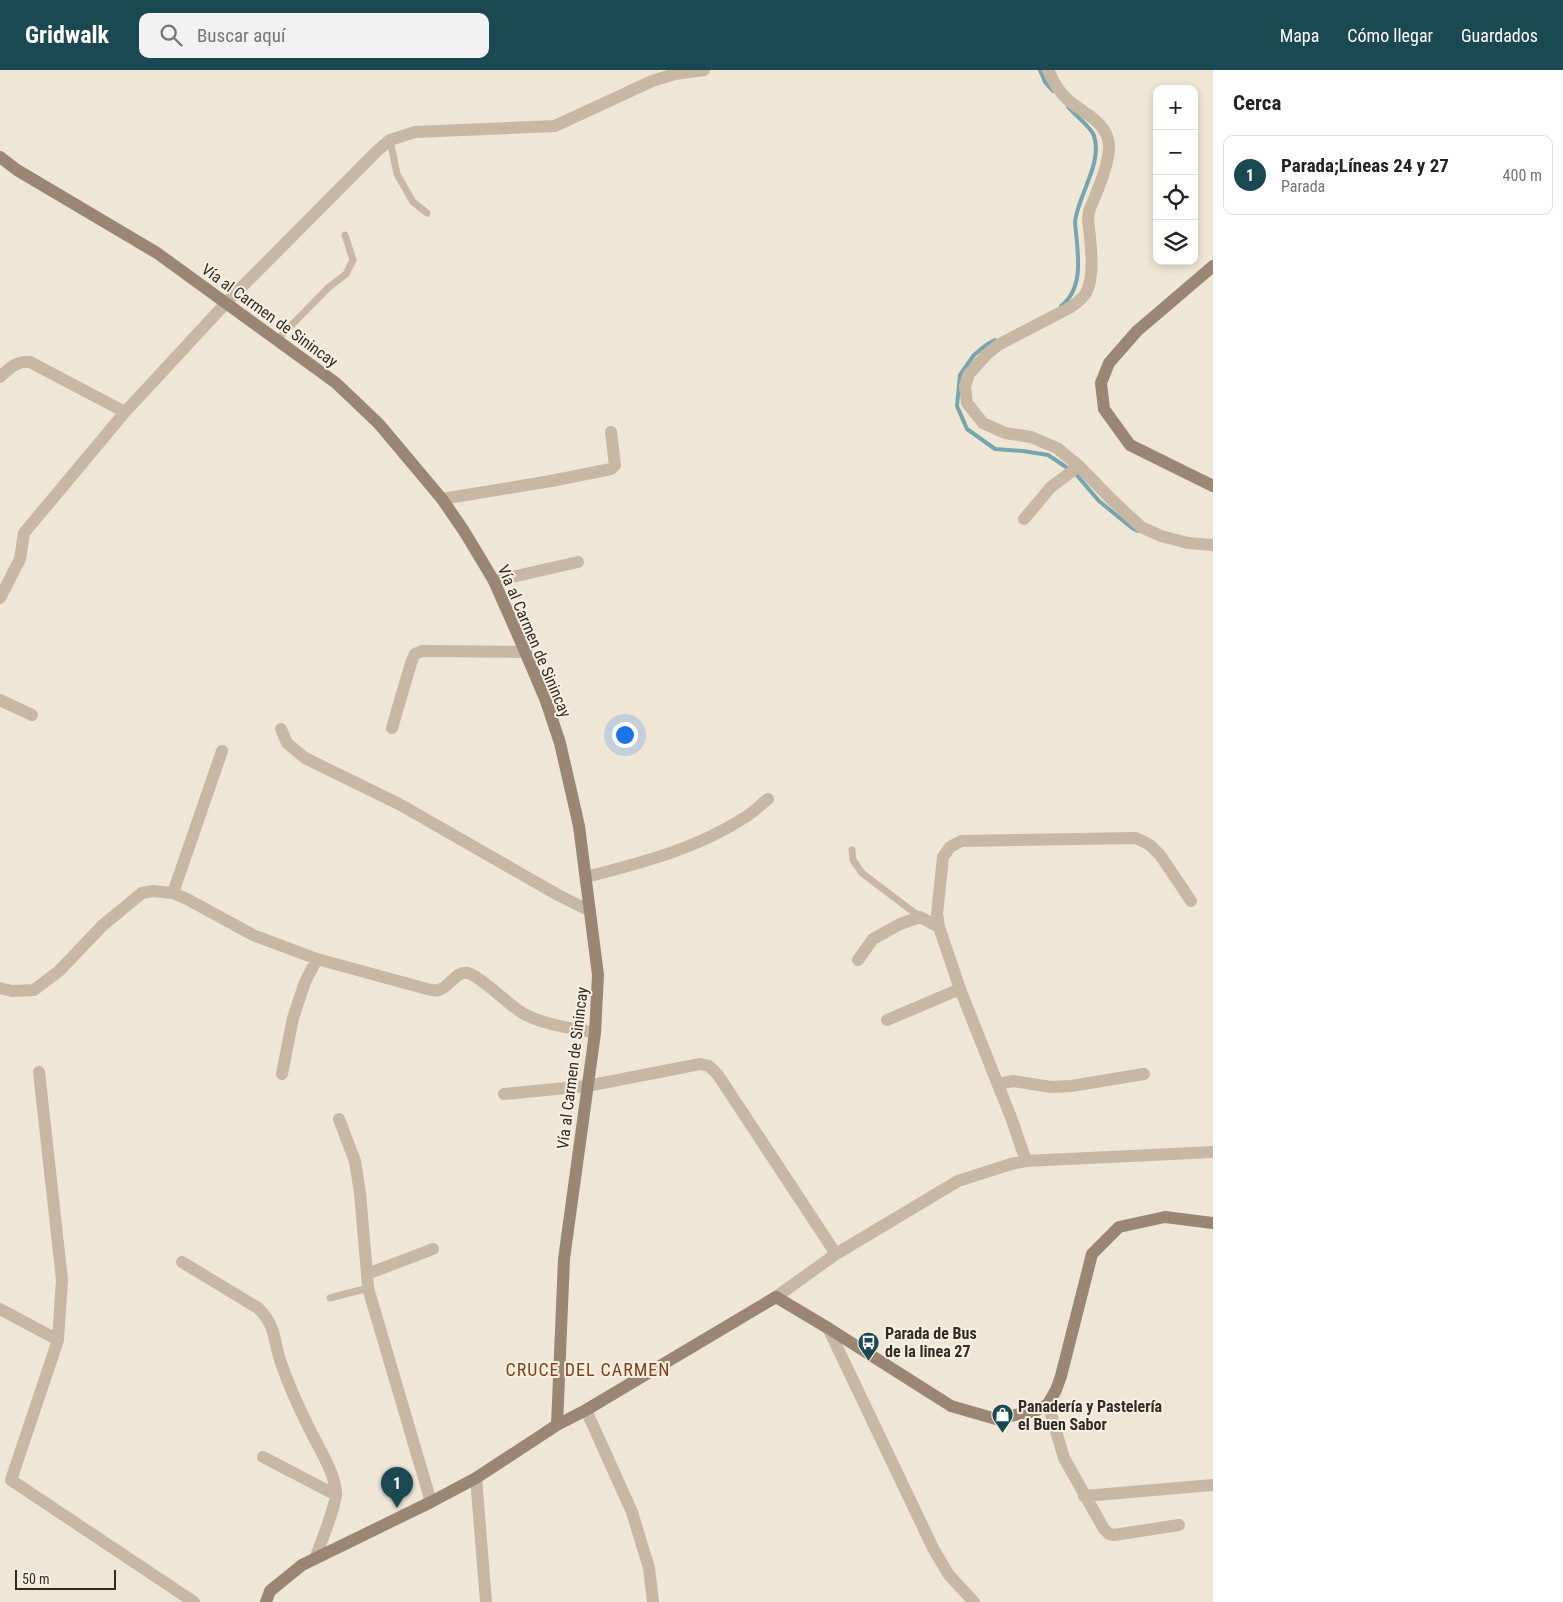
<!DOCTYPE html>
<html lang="es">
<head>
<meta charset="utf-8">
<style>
  :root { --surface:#fff; --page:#f2f2f2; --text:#222; --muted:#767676; --line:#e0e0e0; --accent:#1b4953 }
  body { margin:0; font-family:"Roboto Condensed",sans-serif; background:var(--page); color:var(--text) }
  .controls { position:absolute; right:15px; top:15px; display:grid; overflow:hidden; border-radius:10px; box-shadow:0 2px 8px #0003 }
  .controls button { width:45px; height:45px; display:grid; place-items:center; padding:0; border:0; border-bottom:1px solid var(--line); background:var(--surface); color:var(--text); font:25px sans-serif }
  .scale { position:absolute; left:15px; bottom:12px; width:101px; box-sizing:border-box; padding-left:5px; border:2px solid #322a24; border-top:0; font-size:14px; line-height:18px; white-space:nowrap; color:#322a24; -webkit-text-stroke:4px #f8f0e1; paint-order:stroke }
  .you { position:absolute; left:624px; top:664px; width:18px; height:18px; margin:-12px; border:4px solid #fff; border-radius:50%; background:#1a73e8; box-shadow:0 0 0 8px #1a73e833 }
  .badge { display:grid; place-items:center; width:32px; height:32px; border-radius:50%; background:var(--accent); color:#fff; font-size:16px; font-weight:700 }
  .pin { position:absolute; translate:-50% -41px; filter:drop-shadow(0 1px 2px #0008) }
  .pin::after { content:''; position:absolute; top:26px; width:18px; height:15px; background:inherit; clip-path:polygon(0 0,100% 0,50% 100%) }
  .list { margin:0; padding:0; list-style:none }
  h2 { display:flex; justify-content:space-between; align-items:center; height:65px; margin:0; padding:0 20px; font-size:21px }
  h2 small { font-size:16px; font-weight:400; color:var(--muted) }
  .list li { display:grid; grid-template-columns:32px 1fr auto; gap:15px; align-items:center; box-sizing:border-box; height:80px; margin:0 10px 10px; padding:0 10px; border:1px solid var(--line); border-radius:10px }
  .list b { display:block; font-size:19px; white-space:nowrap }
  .list p { margin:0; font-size:16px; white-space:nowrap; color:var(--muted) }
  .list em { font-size:16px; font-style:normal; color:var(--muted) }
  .icon { flex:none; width:28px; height:28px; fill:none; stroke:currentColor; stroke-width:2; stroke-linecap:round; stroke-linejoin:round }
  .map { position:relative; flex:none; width:1213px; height:1532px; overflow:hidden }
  header { display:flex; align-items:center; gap:30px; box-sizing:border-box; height:70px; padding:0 25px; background:var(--accent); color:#fff }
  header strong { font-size:24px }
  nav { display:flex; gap:28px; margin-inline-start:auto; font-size:18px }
  .search { width:350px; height:45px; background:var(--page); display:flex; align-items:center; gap:12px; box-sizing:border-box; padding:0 18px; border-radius:10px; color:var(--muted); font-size:19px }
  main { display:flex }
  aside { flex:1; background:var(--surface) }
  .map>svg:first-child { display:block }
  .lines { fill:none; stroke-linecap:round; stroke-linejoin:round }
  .stream { stroke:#75a5ad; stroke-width:4 }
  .lane { stroke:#c8b7a2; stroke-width:7 }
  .street { stroke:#c8b7a2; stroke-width:12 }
  .secondary { stroke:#9b8674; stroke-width:12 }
  .labels { text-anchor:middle; stroke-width:4; stroke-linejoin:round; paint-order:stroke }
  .street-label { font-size:16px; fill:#322a24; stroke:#f8f0e1 }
  .poi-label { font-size:16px; font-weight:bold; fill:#322a24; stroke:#f8f0e1; text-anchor:start }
  .neighbourhood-label { font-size:18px; letter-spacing:1px; fill:#81401e; stroke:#f8f0e1 }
</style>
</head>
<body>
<header>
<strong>Gridwalk</strong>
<div class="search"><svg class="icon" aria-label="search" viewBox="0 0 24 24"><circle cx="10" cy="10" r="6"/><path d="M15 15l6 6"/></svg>Buscar aquí</div>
<nav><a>Mapa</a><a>Cómo llegar</a><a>Guardados</a></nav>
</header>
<main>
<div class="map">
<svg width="1213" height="1532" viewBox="0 0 1213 1532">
  <rect width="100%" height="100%" fill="#f0e6d6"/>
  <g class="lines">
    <path class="stream" d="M1040,0l5,12 8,9
      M1061,236c25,-19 16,-57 14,-84 3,-27 28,-59 19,-86 -2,-8 -20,-22 -26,-29
      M995,270l-9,5 -12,10 -14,20 -3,31 10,23 28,20 28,2 25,4 21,14
      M1075,403l24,28 33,27 6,3"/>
    <path class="lane" d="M390,70l7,34 16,28 14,11
      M277,270l52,-53 17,-13 7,-14 -8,-25
      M852,780l1,10 9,13 58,44
      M330,1228l38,-10"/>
    <path class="street" d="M1048,0c5,11 10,21 19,29 15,14 40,22 42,46 1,18 -13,49 -20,66l-1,8c2,21 8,55 -2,74 -4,6 -9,10 -15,14l-73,38 -12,10 -17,19 -4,12 2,17 16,20 22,10 26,4 26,11 22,18 33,34 29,27 20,9 27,7 25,2
      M0,307c9,-8 17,-17 30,-15l95,50 101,-109 152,-153 12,-10 25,-8 140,-6 97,-45 23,-7 29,-4
      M442,429l109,-18 60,-12 4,-4 -4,-33
      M1024,449l27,-32 28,-21
      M494,511l84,-19
      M0,528l20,-39 4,-26 101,-121
      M0,630l32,15
      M392,658l19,-65 4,-9 7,-3 104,1
      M281,659l6,14 18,15 94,46 159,91 32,16
      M586,807c55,-14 110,-28 158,-59 9,-5 16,-13 24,-19
      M173,823l49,-142
      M858,890l15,-21 27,-15 20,-7 19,10
      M0,918l12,3 22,-1 25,-19 44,-46 39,-32 11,-2 20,2 14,6 66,36 64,24 114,31c3,0 5,1 8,0 11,-3 16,-19 29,-17 12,3 42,33 56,41 21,11 48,14 71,19
      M887,950l73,-31
      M39,1002l23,208 -4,60
      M282,1004l11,-56 12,-36 12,-23
      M998,1014l15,-3 38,6 20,-1 73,-12
      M504,1024l83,-8 113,-22 9,2 9,9 118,179
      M339,1049l16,42 5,32 7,81
      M1026,1091l-14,-41 -52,-131 -21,-62 -2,-13 6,-57 7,-10 11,-6 175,-3 14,7 10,10 31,46
      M182,1192l76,46c19,19 15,32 23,55 8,23 18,45 29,67 9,18 25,43 26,63 0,14 -16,51 -21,66
      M776,1227l60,-43 122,-73 53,-17 15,-3 187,-9
      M0,1239l58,31 -47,140 183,122
      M828,1258l106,222 15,25 25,27
      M1048,1334l16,54 40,71 5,5 5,1 65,-10
      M586,1340l46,102 17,56 4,34
      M263,1387l73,38
      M476,1408l10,124
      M1084,1426l129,-11
      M431,1432l-63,-214 -1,-14 66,-25"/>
    <path class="secondary" d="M0,87l17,13 140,83 179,130 43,41 63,75 22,32 30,50 27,61 25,59 14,42 19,83 19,149 -3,58 -31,226 -7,166
      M1213,196l-76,65 -28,32 -8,20 3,26 26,36 83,41
      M266,1532l4,-11 32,-26 129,-63 45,-24 81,-53 29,-15 190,-113 52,31 123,78 45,13 39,-8 13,-7 8,-14 5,-14 31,-122 27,-27 46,-10 48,6"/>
  </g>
  <defs>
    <symbol id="bus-pin" viewBox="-11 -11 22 30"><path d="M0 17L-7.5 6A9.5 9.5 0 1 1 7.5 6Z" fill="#1b4953" stroke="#f8f0e1"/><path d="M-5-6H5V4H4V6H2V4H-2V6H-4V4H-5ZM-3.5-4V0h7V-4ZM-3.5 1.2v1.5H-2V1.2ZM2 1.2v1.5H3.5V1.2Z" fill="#fff"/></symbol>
    <symbol id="shop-pin" viewBox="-11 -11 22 30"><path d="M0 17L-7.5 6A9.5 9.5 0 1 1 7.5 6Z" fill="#1b4953" stroke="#f8f0e1"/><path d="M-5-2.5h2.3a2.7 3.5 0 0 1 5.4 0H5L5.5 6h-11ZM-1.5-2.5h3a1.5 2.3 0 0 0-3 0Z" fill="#fff"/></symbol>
  </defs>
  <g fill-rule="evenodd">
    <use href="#bus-pin" x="856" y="1260" width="25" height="34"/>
    <use href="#shop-pin" x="990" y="1332" width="25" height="34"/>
  </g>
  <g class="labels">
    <g class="street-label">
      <text transform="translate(270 245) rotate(36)" y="6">Vía al Carmen de Sinincay</text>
      <text transform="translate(535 571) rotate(67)" y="6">Vía al Carmen de Sinincay</text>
      <text transform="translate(572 998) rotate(-83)" y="6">Vía al Carmen de Sinincay</text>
    </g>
    <g class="poi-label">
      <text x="885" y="1269">Parada de Bus<tspan x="885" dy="18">de la linea 27</tspan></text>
      <text x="1018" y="1342">Panadería y Pastelería<tspan x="1018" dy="18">el Buen Sabor</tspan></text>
    </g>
    <g class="neighbourhood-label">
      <text x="588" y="1306">CRUCE DEL CARMEN</text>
    </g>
  </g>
</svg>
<div class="controls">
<button>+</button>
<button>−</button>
<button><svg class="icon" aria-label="locate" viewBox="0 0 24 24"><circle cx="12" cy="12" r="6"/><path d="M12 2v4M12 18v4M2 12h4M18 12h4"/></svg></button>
<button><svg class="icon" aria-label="layers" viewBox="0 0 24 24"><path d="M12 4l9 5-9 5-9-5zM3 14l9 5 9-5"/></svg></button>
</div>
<div class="scale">50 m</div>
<div class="you"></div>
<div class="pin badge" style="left:397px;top:1438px">1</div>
</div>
<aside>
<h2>Cerca<small></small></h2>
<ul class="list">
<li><span class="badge">1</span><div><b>Parada;Líneas 24 y 27</b><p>Parada</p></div><em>400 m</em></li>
</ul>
</aside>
</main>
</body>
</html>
